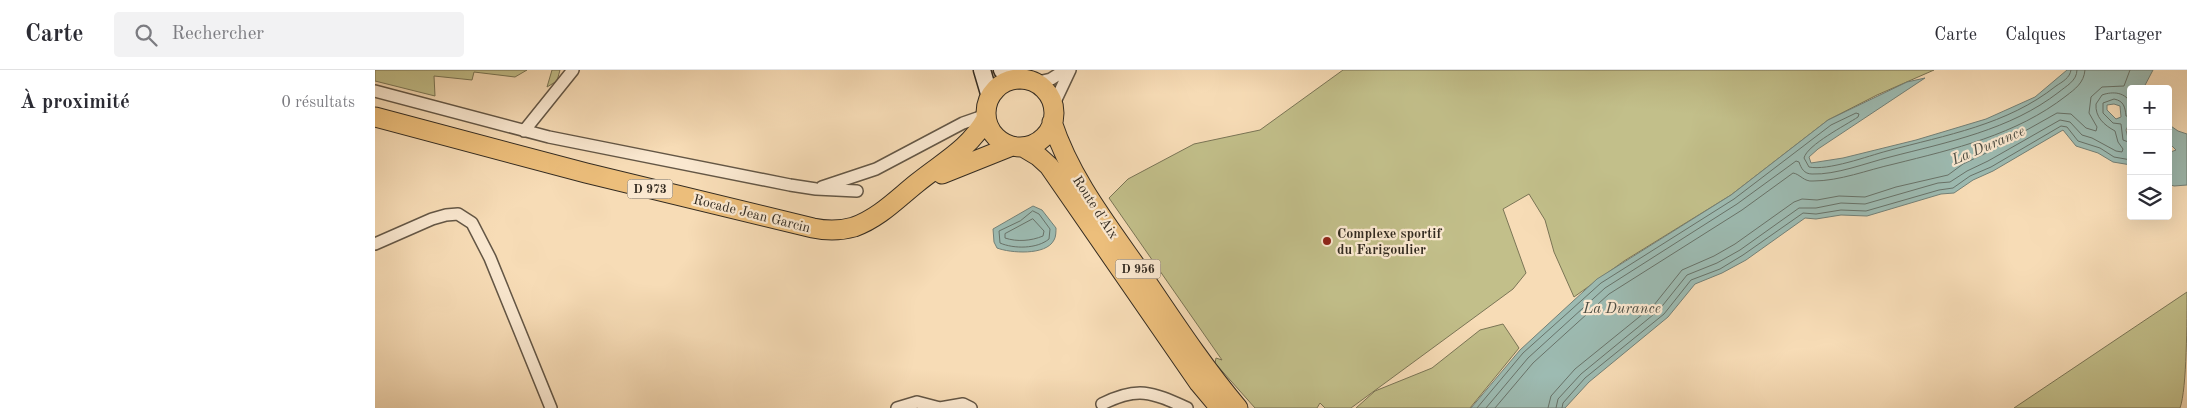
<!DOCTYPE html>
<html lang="fr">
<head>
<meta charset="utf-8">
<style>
  :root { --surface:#fff; --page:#f2f2f3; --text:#2b2b33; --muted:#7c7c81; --line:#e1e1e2 }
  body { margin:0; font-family:"Old Standard TT",serif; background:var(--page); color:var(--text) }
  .controls { position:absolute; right:15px; top:15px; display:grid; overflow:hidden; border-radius:5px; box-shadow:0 5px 20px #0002 }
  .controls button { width:45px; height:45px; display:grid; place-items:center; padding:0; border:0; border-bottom:1px solid var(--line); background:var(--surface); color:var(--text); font:25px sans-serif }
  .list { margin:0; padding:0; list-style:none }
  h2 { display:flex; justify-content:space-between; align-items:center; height:65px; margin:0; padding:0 20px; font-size:21px }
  h2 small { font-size:16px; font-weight:400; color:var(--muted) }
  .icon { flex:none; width:28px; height:28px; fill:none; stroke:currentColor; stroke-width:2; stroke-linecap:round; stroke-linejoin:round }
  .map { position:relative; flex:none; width:1812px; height:338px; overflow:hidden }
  header { display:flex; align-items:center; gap:30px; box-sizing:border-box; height:70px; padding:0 25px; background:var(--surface); border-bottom:1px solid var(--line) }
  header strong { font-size:24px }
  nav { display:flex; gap:28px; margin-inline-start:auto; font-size:18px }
  .search { width:350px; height:45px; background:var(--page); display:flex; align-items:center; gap:12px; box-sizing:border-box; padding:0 18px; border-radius:5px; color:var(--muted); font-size:19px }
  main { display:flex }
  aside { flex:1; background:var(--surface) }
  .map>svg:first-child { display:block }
  .green { fill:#c2bf8a; stroke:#7a7556 }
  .water { fill:#9dbbb2; stroke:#738178; fill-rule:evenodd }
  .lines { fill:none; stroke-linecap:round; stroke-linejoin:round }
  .shore { stroke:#68736a; stroke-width:1 }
  .street-casing { stroke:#645746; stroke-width:14 }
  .secondary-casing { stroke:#332b21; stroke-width:19 }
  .primary-casing { stroke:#332b21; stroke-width:21 }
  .street { stroke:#fae8d0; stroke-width:11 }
  .secondary { stroke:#fae8d0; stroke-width:16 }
  .primary { stroke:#ecbe7b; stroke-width:19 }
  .poi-dot { fill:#8f2418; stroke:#fae8d0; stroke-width:2 }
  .labels { text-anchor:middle; stroke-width:4.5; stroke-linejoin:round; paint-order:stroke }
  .shield { fill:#fae8d0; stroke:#6f6456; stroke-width:1 }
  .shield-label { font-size:12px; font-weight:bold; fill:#332b21 }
  .street-label { font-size:14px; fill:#332b21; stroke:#fae8d0 }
  .poi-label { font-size:14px; font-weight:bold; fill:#332b21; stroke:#fae8d0; text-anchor:start }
  .water-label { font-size:15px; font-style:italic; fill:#4e4f45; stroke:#fae8d0 }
</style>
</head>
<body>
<header>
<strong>Carte</strong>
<div class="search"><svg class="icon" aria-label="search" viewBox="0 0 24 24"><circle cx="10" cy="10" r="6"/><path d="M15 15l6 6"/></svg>Rechercher</div>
<nav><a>Carte</a><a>Calques</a><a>Partager</a></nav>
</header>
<main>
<aside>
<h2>À proximité<small>0 résultats</small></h2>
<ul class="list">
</ul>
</aside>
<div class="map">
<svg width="1812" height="338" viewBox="0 0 1812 338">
  <rect width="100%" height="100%" fill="#f7dcb6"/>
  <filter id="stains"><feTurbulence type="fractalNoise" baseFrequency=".004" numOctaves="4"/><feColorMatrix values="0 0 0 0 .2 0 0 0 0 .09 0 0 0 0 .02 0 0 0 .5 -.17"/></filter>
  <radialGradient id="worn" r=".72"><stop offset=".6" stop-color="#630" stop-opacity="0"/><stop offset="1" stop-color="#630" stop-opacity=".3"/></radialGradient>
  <path class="green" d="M0,0h152l-12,7 -41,-5 -2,8 -38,-4 1,20 -60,-15z
    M177,0h8l-3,11 -10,6z
    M968,0h591l-57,25 -49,25 -97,75 -107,66 -50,36 -20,-45 -9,-32 -16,-26 -26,15 23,64 -13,16 -162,119h-26l-5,-5 -3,5h-62l-40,-45 1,-5 6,2 -113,-162 19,-19 66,-35 66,-14z
    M1812,222c0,26 0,97 -7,116h-166z
    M1128,254l16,24 -49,60h-114l19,-17 57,-23 48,-38z"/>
  <path class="water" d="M1692,0h86l-10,19h-12v31l-5,10 2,8 3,1v26l-18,-3 -15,-9 -22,-7 -13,-16 -70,41 -20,9 -19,13 -13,1 -74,22 -26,-1 -25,4 -11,-1 -59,42 -24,13 -27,11 -27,33 -79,65 -24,26h-94l49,-58 77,-71 134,-84 97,-75 79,-38 18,-4 -107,71 -9,8 2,6 32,-5 73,-18 70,-21 49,-22zM1739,34l6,2 1,11 -5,2 -9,-9v-5z
    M1793,54l10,7 9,3v51l-13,1 -6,-2v-31l8,-3 -8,-8z
    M658,136l9,4 14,18c0,3 0,9 -2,12 -8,16 -44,13 -57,8l-3,-6 -1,-13z"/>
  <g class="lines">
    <path class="shore" d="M1756,47l-5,-1c-1,-9 -2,-15 -12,-17l-11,4v10l10,10 8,1 2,16 8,3
      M658,141l6,3 11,15 -1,10c-12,10 -35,10 -49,4l-1,-12 21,-10z
      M658,149l11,12 -1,5c-12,5 -26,6 -38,2v-4z
      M1102,338l46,-55 78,-70 133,-84 97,-74 25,-12 3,1 -1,3c-12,8 -51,28 -54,41l5,9c19,4 59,-11 78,-16 59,-16 120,-26 169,-65 6,-4 14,-8 15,-16
      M1111,338l42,-50 77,-70 132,-84 59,-43 3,1c2,6 5,12 13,12 24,1 54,-11 78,-17 58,-15 120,-27 169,-65 7,-6 18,-11 18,-22
      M1120,338l38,-45 76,-69 133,-84 51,-37c7,1 11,9 20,8 27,0 54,-11 81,-17 60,-15 122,-29 172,-68 9,-7 18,-13 19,-26
      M1173,338l3,-12 24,-27 79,-64 28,-35 32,-14 21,-12 59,-42 8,-3 15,1 22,-4 26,1 31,-10 52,-12 15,-11 21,-10 73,-41 14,1 15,14 10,3 1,-4 -8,-14 2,-16 11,-10 22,-1 6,-16
      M1181,338l2,-9 23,-25 78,-64 28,-35 30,-12 23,-13 59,-42h17l25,-5 24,1 73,-21 12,-1 17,-11 21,-10 72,-41 10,2 12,13 10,3 24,13 6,1 1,-3 -5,-7 -3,-11c-11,-6 -20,-14 -19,-27l6,-9c11,-4 24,-3 29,9
      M1187,338l1,-5 22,-25 79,-64 27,-34 29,-11 23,-14 60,-42 13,1 25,-4 25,1 73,-21 14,-2 17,-12 21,-9 70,-41 6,1 11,14 22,7 14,9 17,3"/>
    <defs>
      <path id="street" d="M659,13l17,-4 14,-9
        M0,21l174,46 241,48 26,4 41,2
        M678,36l17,-36
        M149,61l49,-61
        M447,117l54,-18 87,-46 23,-8
        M0,174l57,-25 14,-4 12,-1 14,9 18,35 61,150
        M727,334c36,-18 49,-12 85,4
        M522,338l20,-6 23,6 23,-4 8,4"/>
      <path id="secondary" d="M607,0l8,27
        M627,0l17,10"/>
      <path id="primary" d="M611 43a34 34 0 1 1 68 0a34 34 0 1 1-68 0Z
        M0,47l211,56 227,55c14,3 27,3 41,-1 25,-9 43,-28 63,-44 26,-21 52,-34 69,-64
        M677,52c18,55 53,100 86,147 32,47 63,95 100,139
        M648,77l15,9 11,10 150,217 21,25
        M567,104l70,-28"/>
    </defs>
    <use href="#street" class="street-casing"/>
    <use href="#secondary" class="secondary-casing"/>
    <use href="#primary" class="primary-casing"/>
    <use href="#street" class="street"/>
    <use href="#secondary" class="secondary"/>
    <use href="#primary" class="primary"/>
  </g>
  <circle class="poi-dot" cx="952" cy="171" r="5"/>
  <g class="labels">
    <g class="shield">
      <rect x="252.5" y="109.5" width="45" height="19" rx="4"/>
      <rect x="740.5" y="189.5" width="45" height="19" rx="4"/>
    </g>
    <g class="shield-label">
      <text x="275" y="123">D 973</text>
      <text x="763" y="203">D 956</text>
    </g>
    <g class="street-label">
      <text transform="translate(721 137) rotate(57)" y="5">Route d'Aix</text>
      <text transform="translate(377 143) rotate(14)" y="5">Rocade Jean Garcin</text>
    </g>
    <g class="poi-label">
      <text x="962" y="168">Complexe sportif<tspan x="962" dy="16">du Farigoulier</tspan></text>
    </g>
    <g class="water-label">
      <text transform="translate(1613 75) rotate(-23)" y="5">La Durance</text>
      <text x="1247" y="243">La Durance</text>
    </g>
  </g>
  <rect width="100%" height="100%" filter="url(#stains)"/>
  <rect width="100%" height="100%" fill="url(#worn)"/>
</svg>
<div class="controls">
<button>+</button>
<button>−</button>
<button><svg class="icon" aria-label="layers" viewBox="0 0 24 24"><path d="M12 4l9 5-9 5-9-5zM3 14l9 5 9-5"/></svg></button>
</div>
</div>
</main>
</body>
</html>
